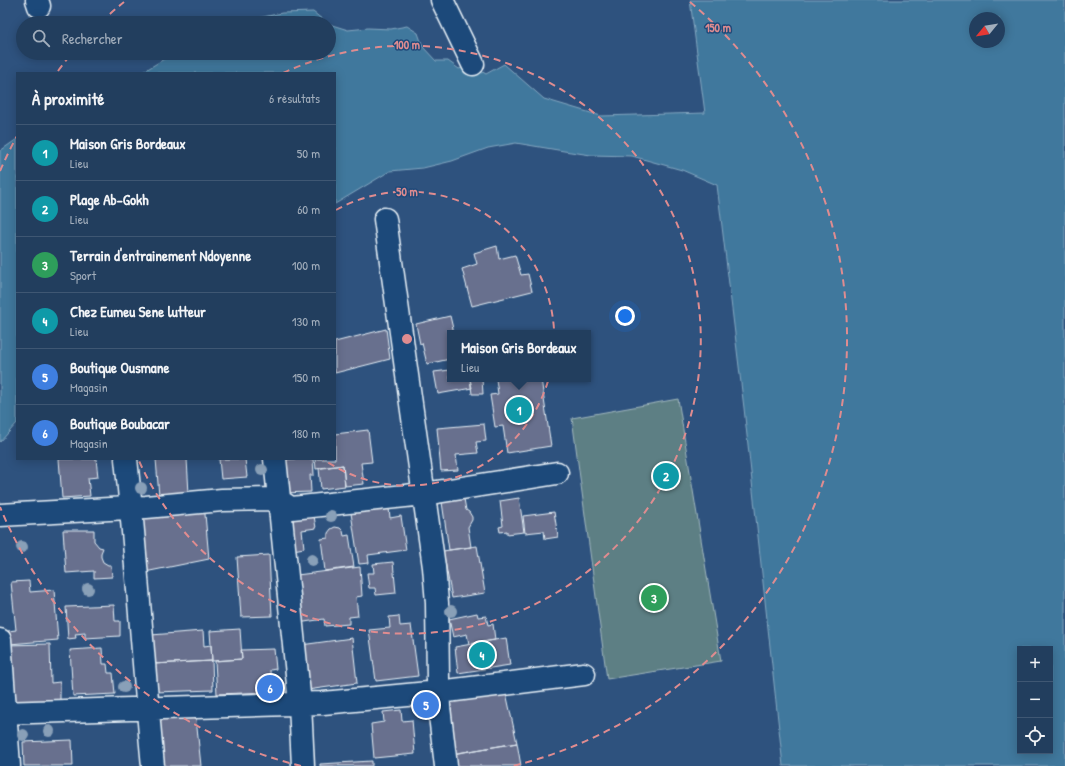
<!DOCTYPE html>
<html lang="fr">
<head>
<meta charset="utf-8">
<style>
  :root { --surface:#223e5e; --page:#2a4564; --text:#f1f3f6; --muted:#a2aebc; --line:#3f5773; --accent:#d6ab8b }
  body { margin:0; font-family:"Patrick Hand",sans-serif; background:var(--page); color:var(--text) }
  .controls { position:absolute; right:12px; bottom:12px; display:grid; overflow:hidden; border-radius:0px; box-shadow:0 2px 10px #0003 }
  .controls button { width:36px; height:36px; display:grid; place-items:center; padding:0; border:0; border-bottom:1px solid var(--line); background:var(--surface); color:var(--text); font:20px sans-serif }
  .compass { position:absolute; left:969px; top:12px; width:36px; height:36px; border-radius:50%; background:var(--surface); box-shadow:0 2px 10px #0003; rotate:240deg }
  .you { position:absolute; left:625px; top:316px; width:14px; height:14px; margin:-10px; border:3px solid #fff; border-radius:50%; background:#1a73e8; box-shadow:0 0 0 6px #1a73e833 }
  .badge { display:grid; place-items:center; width:26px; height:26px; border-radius:50%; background:var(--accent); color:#fff; font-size:13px; font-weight:700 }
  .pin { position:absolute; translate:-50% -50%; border:2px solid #fff; box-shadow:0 1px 4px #0006 }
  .popup { position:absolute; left:447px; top:330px; width:144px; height:52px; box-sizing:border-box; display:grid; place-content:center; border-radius:0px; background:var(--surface); filter:drop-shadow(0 1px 3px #0005); font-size:13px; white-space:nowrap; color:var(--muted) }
  .popup b { font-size:15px; color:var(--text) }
  .popup::after { content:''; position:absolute; left:50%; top:100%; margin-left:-8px; border:8px solid transparent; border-top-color:var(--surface) }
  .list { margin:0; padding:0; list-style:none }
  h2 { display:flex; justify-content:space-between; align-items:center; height:52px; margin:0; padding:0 16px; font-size:17px }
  h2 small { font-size:13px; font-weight:400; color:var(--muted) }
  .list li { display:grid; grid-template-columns:26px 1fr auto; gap:12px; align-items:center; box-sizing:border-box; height:56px; padding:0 16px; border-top:1px solid var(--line) }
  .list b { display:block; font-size:15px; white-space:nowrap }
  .list p { margin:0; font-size:13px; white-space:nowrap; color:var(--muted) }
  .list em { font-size:13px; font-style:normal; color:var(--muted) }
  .icon { flex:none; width:22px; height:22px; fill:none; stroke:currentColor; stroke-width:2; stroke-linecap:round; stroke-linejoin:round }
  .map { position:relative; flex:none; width:1065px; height:766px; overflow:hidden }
  .search { position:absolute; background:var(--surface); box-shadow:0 2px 10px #0003; left:16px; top:16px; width:320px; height:44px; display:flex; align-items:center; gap:10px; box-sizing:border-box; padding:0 14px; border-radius:22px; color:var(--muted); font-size:15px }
  .panel { position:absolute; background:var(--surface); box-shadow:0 2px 10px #0003; left:16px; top:72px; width:320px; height:388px; border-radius:0px }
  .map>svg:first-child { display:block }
  .green { fill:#5d7f84; stroke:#a2b8be }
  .water { fill:#41789d; stroke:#84a8c1; fill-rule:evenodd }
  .building { fill:#68708e; stroke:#e8f1f8 }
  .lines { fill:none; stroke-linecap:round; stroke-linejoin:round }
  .minor-casing { stroke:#e8f1f8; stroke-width:25 }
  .minor { stroke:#1f4a7a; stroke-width:22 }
  .tree { fill:#89a0b8 }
  .ring { fill:none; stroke:#df8c90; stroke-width:2; stroke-dasharray:7 5 }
  .centre { fill:#df8c90; stroke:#1f4a7a; stroke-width:2 }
  .ring-label { font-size:12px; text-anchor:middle; font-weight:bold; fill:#df8c90; stroke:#1f4a7a; stroke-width:3; stroke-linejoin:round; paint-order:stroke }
</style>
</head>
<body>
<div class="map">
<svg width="1065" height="766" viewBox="0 0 1065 766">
  <rect width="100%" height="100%" fill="#2e527e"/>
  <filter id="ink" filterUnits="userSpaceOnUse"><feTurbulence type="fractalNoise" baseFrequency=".025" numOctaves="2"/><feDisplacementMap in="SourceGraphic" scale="8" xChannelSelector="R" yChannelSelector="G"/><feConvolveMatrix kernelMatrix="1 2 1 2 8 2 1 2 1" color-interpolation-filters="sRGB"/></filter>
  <g filter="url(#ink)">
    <path class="green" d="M678,399l43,262 -114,18 -35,-261z"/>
    <path class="water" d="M690,0h375v766h-282l-39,-358 -27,-223 -35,-15 -50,-14 -41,-1 -27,-4 -48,-8 -28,5 -36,13 -29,7 -33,3 -55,33v-131h-194l33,-20h155v-29l19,6 20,-2 23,1 16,-3 11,7 5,14 13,14h12l11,8 5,-2 -1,-7 23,14 18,-10 40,35 57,17 104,-3zM975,18h24v24h-24zM1020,649h30v102h-30z
      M313,12l14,11h-89l20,-5 24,-5z
      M17,139v284l-17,19v-291z"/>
    <path class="building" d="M497,246l2,13 16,-4 6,20 7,-1 4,17 -60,15 -10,-37 15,-5 -3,-11z
      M450,316l4,17h-4v26l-23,5 -5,-21 -2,1 -4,-20z
      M386,329l4,30 -55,14v-31z
      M450,370v9h20l2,9 -34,6 -4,-22z
      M470,379h12l1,15h-11z
      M496,379h45l10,67 -44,7 -4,-27 -8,1 -5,-32 8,-1z
      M484,424l2,17 -10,1 2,11 -22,2 2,15 -17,1 -4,-43z
      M368,430l4,32 -11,1 3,21 -19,2 -2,-21 -27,4 -1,-10h20v-25z
      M59,459h37l2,18 -10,1 2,18 -28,2z
      M156,459h31l2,35 -30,2z
      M219,459h26l2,18 -26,2z
      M296,459h17l1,16h-4l1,17 -29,1 -2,-33z
      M343,465l2,21 -24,3 -2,-21z
      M519,498l5,34 -17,2v-3l-7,1 -1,-5 4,-1 -3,-25z
      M464,499l2,11 3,2 3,5v3l-4,7 3,20 -22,3 -7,-48z
      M204,503l5,56 -64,13 -3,-58z
      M389,508l1,10 11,-2 5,34 -38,5 1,8 -10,1 -8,-51z
      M313,510l3,18 -14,2 2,18 -11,2 -10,-36z
      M554,512l4,25 -13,2 -1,-8 -19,2 -2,-17z
      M335,527l5,1 3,3 1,5 5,-1 5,32 -29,4 -4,-32 7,-1v-5l3,-4z
      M63,530h31v11l5,6 4,1 -2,5v4l2,5 5,3h3l1,12 -18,1v-7l-28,2z
      M477,546l8,47 -33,5 -9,-47z
      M269,555l3,61 -31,1 -4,-60z
      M393,562l3,31 -20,2 -1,-7h-6l-2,-15h7l-1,-9z
      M360,567l2,29 -6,1 2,19 -9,1v7l-24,2 -1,-7 -26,4 -1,-48z
      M29,581l1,11 24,-2 4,50 -49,4 -1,-13 8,-1 -5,-48z
      M114,605l1,16h5v15l-35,2v-5l-10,1 1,4 -8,1 -2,-32z
      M477,613l1,4 8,-1 2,9 5,-1 2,16 -26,4 -2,-10 -14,3 -4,-18z
      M399,616l1,10 11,-1 7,51 -42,5 -7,-51 21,-2 -1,-11z
      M240,629l2,30 -30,2 -2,-30z
      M203,631l1,15 7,-1 1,16 -59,3 -2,-29z
      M352,638l5,45 -50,7 -6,-45z
      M506,638l4,27 -52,8 -3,-26z
      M50,644l1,39 9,-1v22l-50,1 -3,-60z
      M102,648l1,16h4l1,9h5l2,21 -42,2 -3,-46z
      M274,649l2,20 -6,1 1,22 -54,2 -2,-33 27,-2 -1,-9z
      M212,661l1,29 -58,2 -2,-28z
      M505,688l12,55 -65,11 -11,-54z
      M195,709l6,57h-39l-6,-54z
      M401,710l1,11 10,-1 3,34 -41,4 -3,-34 13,-2 -1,-10z
      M72,740l1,26h-49l-1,-24z
      M517,743l4,23h-67l-2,-12z
      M372,761v5h-52v-2z"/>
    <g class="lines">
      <defs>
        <path id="minor" d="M37,0l2,6
          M442,0l31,64
          M385,219l49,348 3,36 1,77 1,27 7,59
          M126,459c11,102 17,205 27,307
          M275,459l25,245 3,62
          M0,515l146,-8 76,-7 48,-1 10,2 9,6 3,1 132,-14 133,-21
          M0,640l9,126
          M0,713l323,-10 116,-11 145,-18"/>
      </defs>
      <use href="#minor" class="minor-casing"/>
      <use href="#minor" class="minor"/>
    </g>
    <g class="tree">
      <circle cx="262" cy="470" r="6"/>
      <circle cx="141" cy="488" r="6"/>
      <circle cx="331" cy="516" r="6"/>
      <circle cx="22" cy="547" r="6"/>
      <circle cx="312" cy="560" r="6"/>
      <circle cx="88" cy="589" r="6"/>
      <circle cx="451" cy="611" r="6"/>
      <circle cx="124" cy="687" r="6"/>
      <circle cx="428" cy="714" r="6"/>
      <circle cx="49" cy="731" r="6"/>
      <circle cx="23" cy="735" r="6"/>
    </g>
  </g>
  <g class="ring">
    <path d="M336 210A147 147 0 1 1 323 459"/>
    <path d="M283 73A294 294 0 1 1 139 461"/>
    <path d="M301 766A440 440 0 0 1 0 507M0 171A440 440 0 0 1 17 136M58 71A440 440 0 0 1 72 53M101 22A440 440 0 0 1 124 2M690 2A440 440 0 0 1 513 766"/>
  </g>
  <circle cx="407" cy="339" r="6" class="centre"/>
  <g class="ring-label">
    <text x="718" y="32">150 m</text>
    <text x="407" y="49">100 m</text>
    <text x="407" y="196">50 m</text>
  </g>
</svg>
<div class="controls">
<button>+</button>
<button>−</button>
<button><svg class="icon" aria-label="locate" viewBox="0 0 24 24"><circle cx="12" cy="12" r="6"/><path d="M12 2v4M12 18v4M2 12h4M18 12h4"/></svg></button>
</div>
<svg class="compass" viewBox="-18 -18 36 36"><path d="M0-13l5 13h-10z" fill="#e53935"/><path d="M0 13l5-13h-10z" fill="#a2aebc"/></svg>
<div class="you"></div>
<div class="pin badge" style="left:519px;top:410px;background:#0f9aa8">1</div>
<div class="popup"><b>Maison Gris Bordeaux</b>Lieu</div>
<div class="pin badge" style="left:666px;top:476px;background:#0f9aa8">2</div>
<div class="pin badge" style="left:654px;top:598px;background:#2e9e5b">3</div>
<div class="pin badge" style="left:482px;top:655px;background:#0f9aa8">4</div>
<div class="pin badge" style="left:426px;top:705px;background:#3f7fe0">5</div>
<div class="pin badge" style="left:270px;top:688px;background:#3f7fe0">6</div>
<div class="search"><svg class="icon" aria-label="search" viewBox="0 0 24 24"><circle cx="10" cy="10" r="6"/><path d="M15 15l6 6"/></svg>Rechercher</div>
<section class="panel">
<h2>À proximité<small>6 résultats</small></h2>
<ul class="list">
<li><span class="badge" style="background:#0f9aa8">1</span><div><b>Maison Gris Bordeaux</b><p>Lieu</p></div><em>50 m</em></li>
<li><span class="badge" style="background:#0f9aa8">2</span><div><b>Plage Ab-Gokh</b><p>Lieu</p></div><em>60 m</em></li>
<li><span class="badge" style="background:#2e9e5b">3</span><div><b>Terrain d'entrainement Ndoyenne</b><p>Sport</p></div><em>100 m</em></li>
<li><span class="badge" style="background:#0f9aa8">4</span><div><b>Chez Eumeu Sene lutteur</b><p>Lieu</p></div><em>130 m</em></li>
<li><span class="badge" style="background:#3f7fe0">5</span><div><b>Boutique Ousmane</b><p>Magasin</p></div><em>150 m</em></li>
<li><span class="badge" style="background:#3f7fe0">6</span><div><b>Boutique Boubacar</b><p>Magasin</p></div><em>180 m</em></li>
</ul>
</section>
</div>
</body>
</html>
